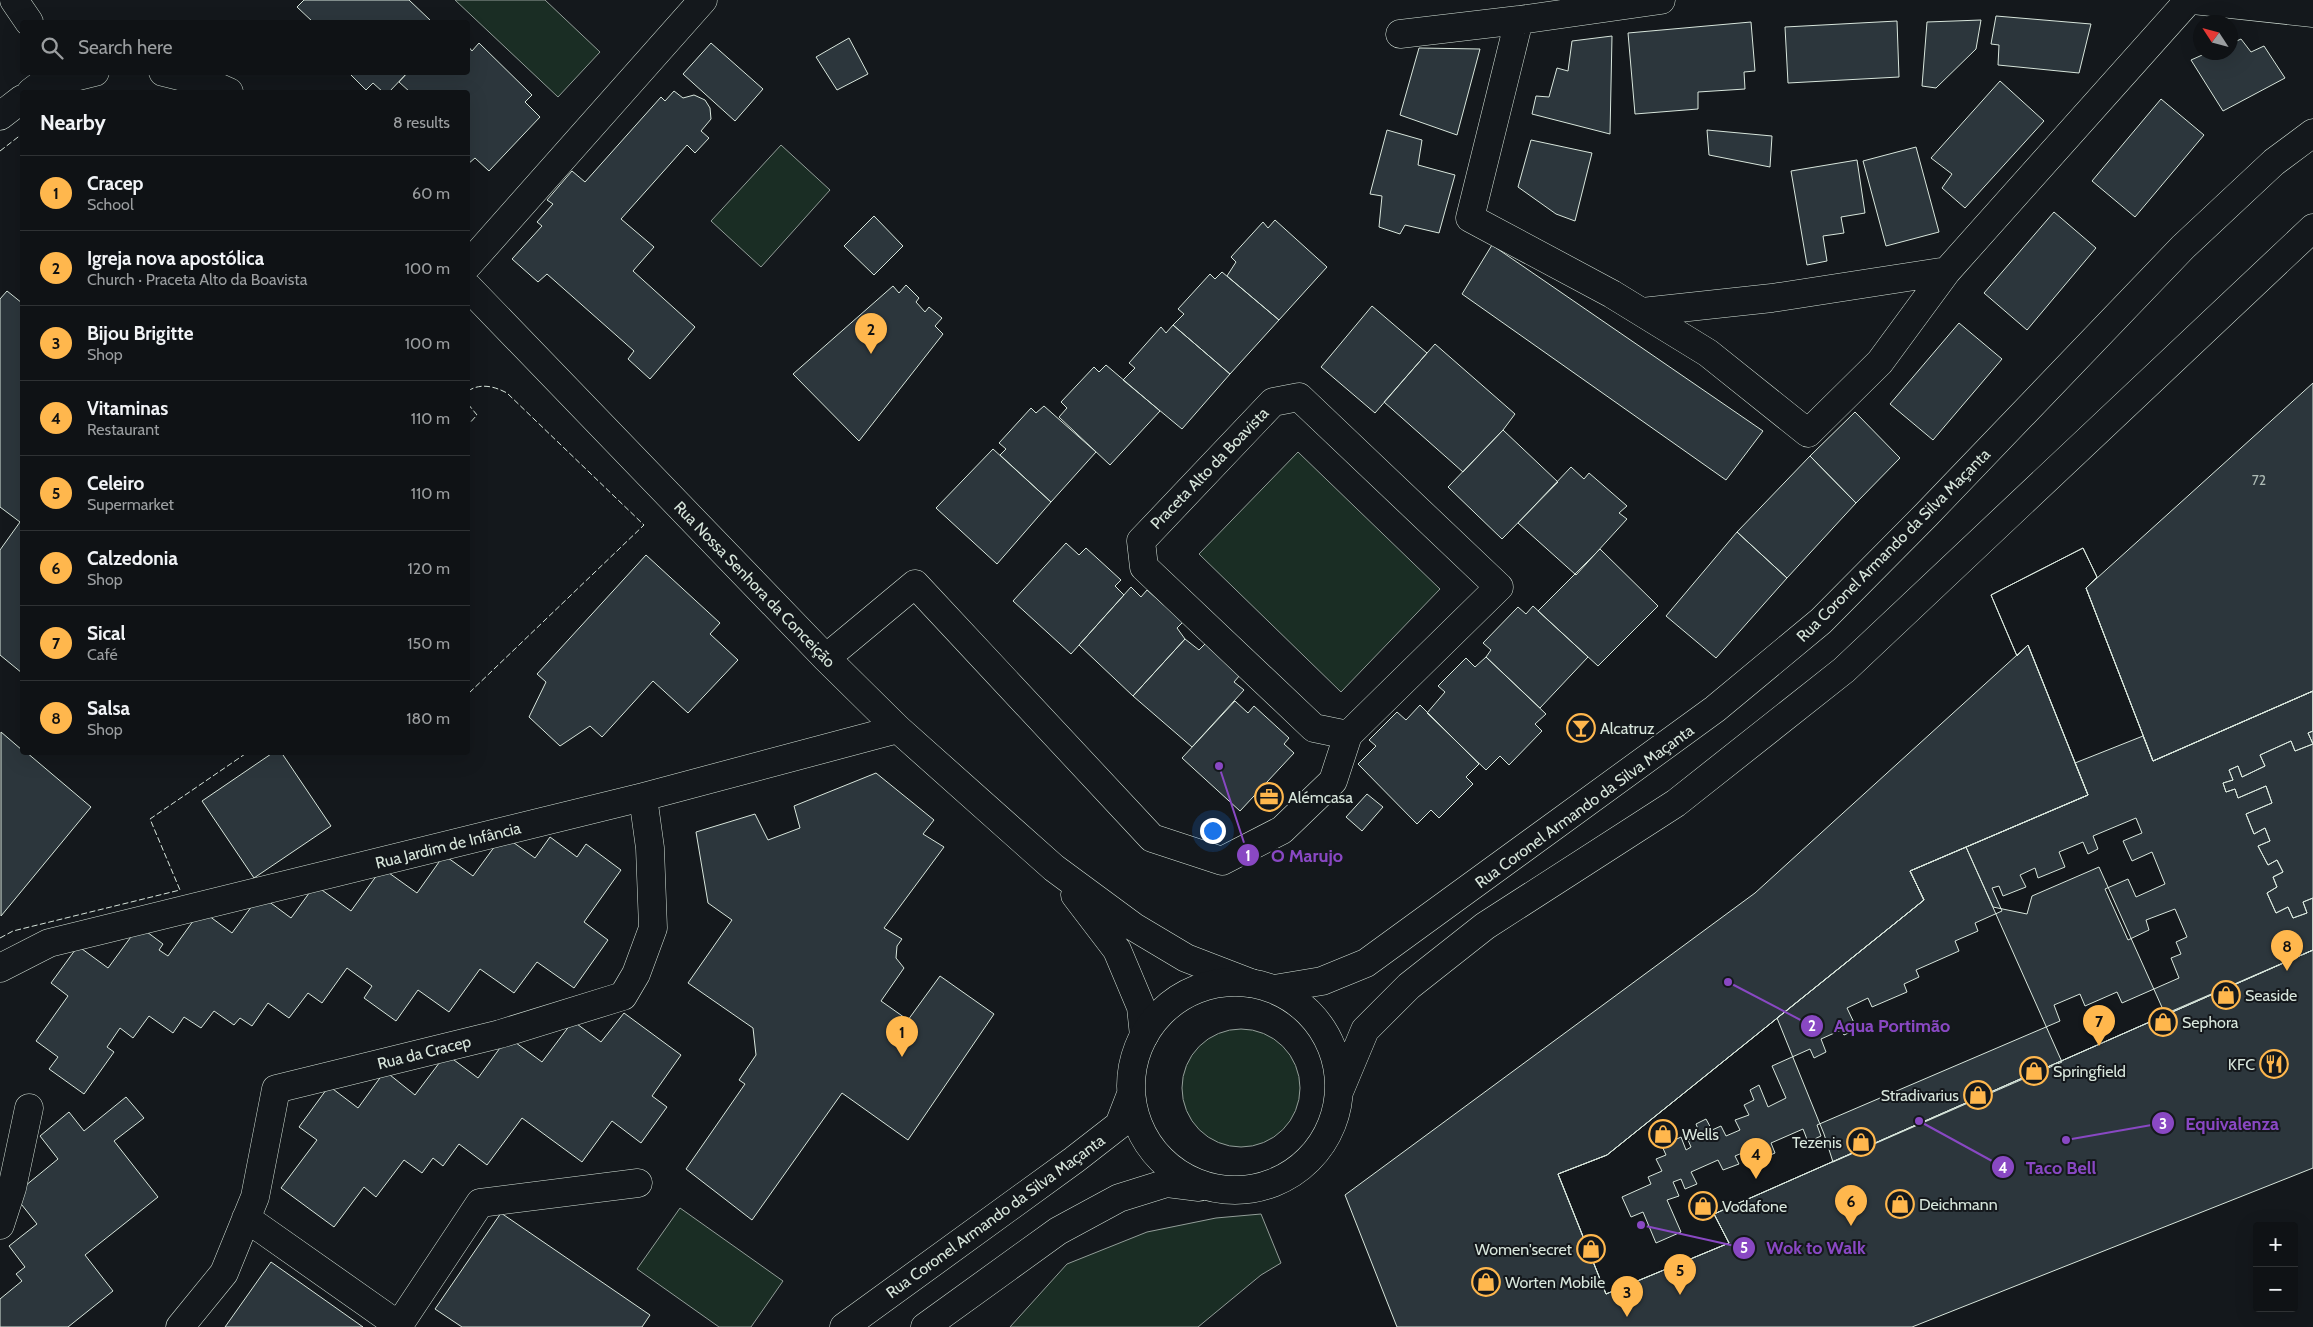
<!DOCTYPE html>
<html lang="en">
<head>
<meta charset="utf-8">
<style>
  :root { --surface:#0f1215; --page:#1d2022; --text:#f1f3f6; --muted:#9b9ea0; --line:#2f3234; --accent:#ffb74d }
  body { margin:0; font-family:Cabin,sans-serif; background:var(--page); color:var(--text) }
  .controls { position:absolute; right:15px; bottom:15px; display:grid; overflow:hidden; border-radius:5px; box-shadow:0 5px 20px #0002 }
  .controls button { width:45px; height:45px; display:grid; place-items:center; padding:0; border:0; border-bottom:1px solid var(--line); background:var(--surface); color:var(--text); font:25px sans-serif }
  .compass { position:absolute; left:2193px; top:15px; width:45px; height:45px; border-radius:50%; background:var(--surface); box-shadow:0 5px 20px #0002; rotate:306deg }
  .you { position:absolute; left:1212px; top:830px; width:18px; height:18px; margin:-12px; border:4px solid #fff; border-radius:50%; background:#1a73e8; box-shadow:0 0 0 8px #1a73e833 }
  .badge { display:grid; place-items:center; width:32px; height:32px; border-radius:50%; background:var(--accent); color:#111; font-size:16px; font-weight:700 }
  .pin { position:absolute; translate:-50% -41px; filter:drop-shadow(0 1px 2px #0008) }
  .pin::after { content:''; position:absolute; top:26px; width:18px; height:15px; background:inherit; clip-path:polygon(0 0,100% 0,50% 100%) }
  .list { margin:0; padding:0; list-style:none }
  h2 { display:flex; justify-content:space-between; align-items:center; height:65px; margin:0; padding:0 20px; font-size:21px }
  h2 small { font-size:16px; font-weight:400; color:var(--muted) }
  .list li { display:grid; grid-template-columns:32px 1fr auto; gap:15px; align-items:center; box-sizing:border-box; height:75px; padding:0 20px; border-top:1px solid var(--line) }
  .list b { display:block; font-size:19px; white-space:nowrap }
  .list p { margin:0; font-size:16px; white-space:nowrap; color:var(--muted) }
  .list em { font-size:16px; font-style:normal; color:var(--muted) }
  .icon { flex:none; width:28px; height:28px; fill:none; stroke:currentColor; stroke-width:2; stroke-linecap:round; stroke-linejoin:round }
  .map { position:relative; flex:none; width:2313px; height:1327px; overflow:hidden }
  .search { position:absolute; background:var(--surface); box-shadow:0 5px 20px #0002; left:20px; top:20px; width:450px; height:55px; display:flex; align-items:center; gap:12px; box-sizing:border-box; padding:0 18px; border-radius:5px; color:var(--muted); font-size:19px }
  .panel { position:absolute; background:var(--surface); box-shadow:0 5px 20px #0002; left:20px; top:90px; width:450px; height:665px; border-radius:5px }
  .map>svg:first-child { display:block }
  .green { fill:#1a2d24; stroke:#939e99 }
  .building { fill:#2c363c; stroke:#d8e6dc; fill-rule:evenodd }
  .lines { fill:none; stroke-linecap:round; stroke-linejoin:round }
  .street-casing { stroke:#d8e6dc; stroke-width:29 }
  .secondary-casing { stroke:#d8e6dc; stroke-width:29 }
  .street { stroke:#14181c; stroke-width:28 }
  .secondary { stroke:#14181c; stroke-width:28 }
  .fence { stroke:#d8e6dc; stroke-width:1; stroke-dasharray:6 2.5; stroke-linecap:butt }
  .labels { text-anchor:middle; stroke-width:4; stroke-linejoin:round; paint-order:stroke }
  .number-label { font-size:14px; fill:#adbab4 }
  .street-label { font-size:16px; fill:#d8e6dc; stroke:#14181c }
  .poi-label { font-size:16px; fill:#d8e6dc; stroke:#14181c; text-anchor:start }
  .leader { fill:none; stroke:#8948c3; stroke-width:2 }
  .callout-dot { fill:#8948c3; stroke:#14181c; stroke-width:2 }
  .mark-label { font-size:15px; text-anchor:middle; font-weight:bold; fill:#fff }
  .callout-label { font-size:18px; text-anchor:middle; font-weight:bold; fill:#8948c3; stroke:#14181c; stroke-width:4; stroke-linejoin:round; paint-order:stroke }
</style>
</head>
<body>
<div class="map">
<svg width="2313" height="1327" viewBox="0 0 2313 1327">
  <rect width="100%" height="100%" fill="#14181c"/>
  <path class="green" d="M455,0h90l55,52 -42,45z
    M781,145l49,45 -69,77 -50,-46z
    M1298,452l142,137 -99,103 -142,-138z
    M1182 1088a59 59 0 1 1 118 0a59 59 0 1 1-118 0Z
    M680,1208l103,73 -32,46h-32l-82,-58z
    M1261,1214l20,49 -20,12 -63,52h-188l57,-63 80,-32 69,-14z"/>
  <path class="building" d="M304,0h105l21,20 -3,2h-114l-16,-15z
    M1996,16l95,8 -12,49 -81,-8 1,-20 -8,-1z
    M1981,20l-5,29 -40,39 -14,-2 5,-64z
    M1897,21l2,56 -111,6 -3,-56z
    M1751,22l4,49 -11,1 1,17 -47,3v17l-63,5 -7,-81z
    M1612,36l-2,98 -78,-20 4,-18 13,1 8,-29 11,3 4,-30z
    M849,38l19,36 -31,16 -21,-33z
    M2241,39l10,13 13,-6 21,32 -62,33 -32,-51 18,-8h21v-8z
    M479,43l53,52 -7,7 15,15 -51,54 -14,-13 -7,6v-72h-58l-11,-10 9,-10h60v-26l4,5z
    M711,43l52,46 -28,32 -52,-47z
    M1419,48l61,1 -23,86 -57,-20z
    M348,72h60l-19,20h-6l-10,-9 -7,7z
    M2000,81l44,40 -79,87 -23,-20 10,-14 -21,-16z
    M674,91l9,7 11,-3 11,5 5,8 1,11 -10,12 8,7 -14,15 -8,-8 -66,74 33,28 -21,24 62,56 -45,52 -22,-20 6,-8 -87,-77 -9,8 -26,-23 30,-33 -5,-4 16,-18 -6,-4 25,-29 13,11 76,-85 4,4z
    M2161,99l43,36 -69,82 -43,-36z
    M1387,130l35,10 -4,25 37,10 -16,58 -34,-8 -5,9 -21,-7 3,-31 -12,-2z
    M1707,130l65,6 -2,31 -61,-12z
    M1531,140l61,13 -17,68 -19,-7 -38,-27z
    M1916,147l23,85 -53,14 -23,-85z
    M1857,160l8,53 -24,4 3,16 -21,3 4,25 -20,4 -16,-94z
    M2054,212l42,36 -69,82 -43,-37z
    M874,216l29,30 -29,29 -30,-29z
    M1275,220l52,47 -48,53 -52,-44 9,-14 -5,-5 32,-35 5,6z
    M1492,245l271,186 -37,49 -264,-186z
    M1222,272l57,48 -49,54 -57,-49 11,-11 -6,-5 32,-35 5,5z
    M906,285l13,13 -3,4 9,10 4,-5 13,11 -7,8 8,8 -84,107 -66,-67 100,-88 6,7z
    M7,291l15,12v370l-22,-18v-105l20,-28 -20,-15v-208z
    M1372,306l55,47 -52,60 -54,-46z
    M1959,323l43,36 -69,81 -43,-36z
    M1173,325l57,49 -48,55 -59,-49 12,-12 -6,-5 32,-36 5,6z
    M1435,344l80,70 -12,16 -40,42 -79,-70z
    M1106,365l54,46 -50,54 -51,-48 8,-9 -6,-6 33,-35 5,5z
    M2313,383v308l-160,70 -67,-173z
    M1044,406l52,46 -45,50 -51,-47 6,-6 -7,-6 32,-35 5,5z
    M1855,412l45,46 -44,45 -46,-47z
    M1503,430l55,52 -56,57 -54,-52z
    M993,449l58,53 -54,62 -61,-56z
    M1810,456l46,47 -69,75 -50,-46z
    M1571,467l13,12 5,-6 38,33 -8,7 8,6 -51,56 -58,-52z
    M1737,532l50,46 -71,80 -50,-42z
    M1066,543l13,12 7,-7 35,32 -6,6 9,9 -53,59 -58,-53z
    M2083,548l14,29 -11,11 67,173 160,-70v40l-5,2 5,11 -18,7 -4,-10 -31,14 5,11 -23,11 -4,-11 -9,4 4,10 -10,3 3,9 9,-3 3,9 28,-12 6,17 -26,11 8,20 11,-6 5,13 -12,5 10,19 9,-5 6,12 -10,5 4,10 -10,6 9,20 12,-6 5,11 14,-5 -4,-11 10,-4v52l-599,264 15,29 -123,51 -48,-120 49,-19 317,-255 -14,-29 178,-76 -60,-150 -11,11 -26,-61zM2136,818l6,15 -19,8 9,20 20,-9 13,32 -29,13 -8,-18 -23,10 23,51 21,-10 -3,-10 29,-11 12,28 -11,5 5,12 -10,4 8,20 -57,25 -5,-11 -32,14 -5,-12 -26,11 6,16 -243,104 4,11 -13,6 -5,-13 -32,14 4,10 -9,4 -5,-12 -26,11 4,8 -16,6 -5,-10 -27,12 6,12 -12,5 -4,-10 -8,3 6,14 -12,4 14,32 -25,11 -13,-31 -12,5 -9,-20 29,-13 -3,-7 14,-6 -6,-12 10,-4 -4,-9 19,-9 5,13 5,-3 -3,-7 12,-6 -4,-10 10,-5 6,11 9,-4 5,10 14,-6 -5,-10 14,-5 -5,-10 10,-5 -4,-10 9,-5 9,22 18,-9 -14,-32 38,-17 4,9 12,-6 -5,-13 20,-9 3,5 13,-6 -10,-21 21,-10 4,9 35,-15 -3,-8 15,-7 -3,-7 43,-19 -4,-10 23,-10 -3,-8 27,-12 -10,-23 7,-2 4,10 23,-9 -6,-12 15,-7 3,10 27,-11 -6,-15 24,-10 5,12 10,-5 -5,-13z
    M2083,548l14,29 -11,11 67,173 160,-70v40l-5,2 5,11 -18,7 -4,-10 -31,14 5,11 -23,11 -4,-11 -9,4 4,10 -10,3 3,9 9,-3 3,9 28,-12 6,17 -26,11 8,20 11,-6 5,13 -12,5 10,19 9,-5 6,12 -10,5 4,10 -10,6 9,20 12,-6 5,11 14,-5 -4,-11 10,-4v52l-599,264 15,29 -123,51 -48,-120 49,-19 317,-255 -14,-29 178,-76 -60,-150 -11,11 -26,-61z
    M1600,549l58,57 -60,60 -60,-55z
    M646,555l74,68 -10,11 28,26 -50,53 -35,-32 -51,56 -12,-11 -30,20 -31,-29 17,-35 -9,-8z
    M1131,587l10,10 6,-7 36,32 -6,6 8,11 -52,57 -54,-51z
    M1533,606l55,51 -48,51 -54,-51 5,-7 -8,-7 35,-36 8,7z
    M1185,639l14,11 6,-6 35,31 -6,7 10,8 -52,57 -59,-51z
    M2028,645l60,150 -178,76 14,29 -317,255 -49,19 48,120 123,-51 -15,-29 599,-264v218l-401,159h-515l-52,-132 410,-302z
    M1486,657l60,57 -11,10 7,7 -33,34 -9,-9 -14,14 -59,-57 18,-21 -7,-6 28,-28 9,9z
    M2313,691v259l-148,64 -66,-147 -67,29 -5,18 -34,-7 -27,-60 122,-52 -13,-32 68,-27 10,25z
    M1235,701l13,12 6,-7 35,32 -5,6 10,9 -54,58 -58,-53z
    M1420,705l59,59 -13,13 7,7 -34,34 -8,-8 -14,14 -59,-60 18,-18 -7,-6 28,-28 9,8z
    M1,732l21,18v2h4l65,55 -90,109z
    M274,752h7l50,74 -77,52 -52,-77z
    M876,773l58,47 -11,14 21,13 -60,81 18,11 -5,7 -1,12 8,10 -23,33 27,19 32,-44 54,38 -86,126 -66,-47 -90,127 -66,-51 59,-85 -6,-4 17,-25 -3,-27 -65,-45 44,-63 -24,-17 -12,-71 59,-18 13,26 32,-12 -6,-22z
    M1367,794l16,13 -21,24 -16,-14z
    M503,835l32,23 15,-21 27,20 9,-13 35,26 -37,52 24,18 -34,48 -37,-26 -23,31 -34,-24 -31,43 -31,-22 -22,31 -32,-23 8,-12 -25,-18 -25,35 -14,-10 -19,25 -21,-15 -16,23 -12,-8 -6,7 -20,-14 -13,17 -17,-11 -11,16 -24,-17 -16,22 -13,-10 -13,19 7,5 -30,42 -35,-25 9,-12 -22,-16 32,-45 -17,-13 27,-37 30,22 31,-42 24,18 -4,6 9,6 33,-46 31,23 28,-38 31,23 24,-33 36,26 31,-43 35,25 27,-38 29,21z
    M1966,847l96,215 -229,100 -9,-28 -47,-116 147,-118 -14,-29z
    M624,1013l57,42 -29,41 15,11 -26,36 -29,-22 -30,41 -60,-44 -35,47 -28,-21 -16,22 -10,-8 -11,15 -18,-13 -28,37 -12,-10 -30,40 -53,-39 36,-48 -18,-13 30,-41 29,22 27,-37 30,24 31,-41 32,24 30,-41 34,25 31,-41 28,21z
    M126,1097l18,21 -30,23 44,56 -73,58 28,36 -45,36h-68v-28l22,-18 -6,-7 9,-7 -16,-21 28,-22 -23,-29 44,-36 -18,-23 29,-24 15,19z
    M501,1213l149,102 -8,12h-180l-27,-18z
    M271,1262l92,65h-138z"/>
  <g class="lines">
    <defs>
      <path id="street" d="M14,0l15,22
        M2193,0l120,13
        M1519,20l-49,198 142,76 96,59 100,80 72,-71 67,-91 242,-271
        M1400,34l119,-14 142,-20
        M163,72l48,12 18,8
        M31,92l8,-6 56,-14
        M0,116l22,-17
        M468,265l235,-265
        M468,287l358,371 72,71 156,139 80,59 52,31 65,25
        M1642,312l130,-14 175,-27
        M826,658l89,-74 237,254 70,23 60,-31 51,-49 15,-46 151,-148 -200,-190 -26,5 -132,139 3,26 170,161 34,7
        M1075,895l42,55 24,57 3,29
        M0,968l49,-25 594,-146 255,-68
        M246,1218l155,109
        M0,1225l12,-37 17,-80
        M399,1325l81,-122 158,-20
        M180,1327l44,-54 31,-76 21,-108 224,-55 123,-38 13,-22 17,-46 -3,-80 -7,-51"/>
      <path id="secondary" d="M1131 1086a104 104 0 1 1 208 0a104 104 0 1 1-208 0Z
        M1274,989l48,-8 44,-18 349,-254 106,-88 105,-106 257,-268 91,-85 39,-29
        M1339,1092l26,-62 44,-44 76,-60 191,-123 168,-133 469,-442
        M844,1327l230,-167 45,-35 12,-31
        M925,1327l133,-96 61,-33 48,-15 32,4"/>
    </defs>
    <use href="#street" class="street-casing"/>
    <use href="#secondary" class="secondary-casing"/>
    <use href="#street" class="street"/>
    <use href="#secondary" class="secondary"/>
    <path class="fence" d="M0,151l22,-17
      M468,391c12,-8 26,-5 39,2l137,132 -176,169
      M468,404l9,11 -9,10
      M0,938l13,-7 167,-41 -30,-71 98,-67"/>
  </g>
  <defs>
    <symbol id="bar-ring" viewBox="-11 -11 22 22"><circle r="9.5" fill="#14181c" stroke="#ffb74d" stroke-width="1.5"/><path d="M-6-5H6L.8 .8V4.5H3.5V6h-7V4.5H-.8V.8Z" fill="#ffb74d"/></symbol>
    <symbol id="office-ring" viewBox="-11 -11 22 22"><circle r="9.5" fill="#14181c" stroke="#ffb74d" stroke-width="1.5"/><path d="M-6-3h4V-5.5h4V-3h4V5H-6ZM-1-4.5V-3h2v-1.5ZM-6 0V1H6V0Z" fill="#ffb74d"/></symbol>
    <symbol id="shop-ring" viewBox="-11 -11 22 22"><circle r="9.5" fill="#14181c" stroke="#ffb74d" stroke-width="1.5"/><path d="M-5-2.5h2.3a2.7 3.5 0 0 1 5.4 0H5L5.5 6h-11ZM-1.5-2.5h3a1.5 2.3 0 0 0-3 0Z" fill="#ffb74d"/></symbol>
    <symbol id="restaurant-ring" viewBox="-11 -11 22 22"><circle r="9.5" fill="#14181c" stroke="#ffb74d" stroke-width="1.5"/><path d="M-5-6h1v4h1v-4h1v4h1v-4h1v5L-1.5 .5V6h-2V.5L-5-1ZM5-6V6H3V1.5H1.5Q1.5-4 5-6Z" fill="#ffb74d"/></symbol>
  </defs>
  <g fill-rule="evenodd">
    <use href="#bar-ring" x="1565" y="712" width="32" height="32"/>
    <use href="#office-ring" x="1253" y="781" width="32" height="32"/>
    <use href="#shop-ring" x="2210" y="979" width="32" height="32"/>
    <use href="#shop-ring" x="2147" y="1006" width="32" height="32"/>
    <use href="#restaurant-ring" x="2258" y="1048" width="32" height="32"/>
    <use href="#shop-ring" x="2018" y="1055" width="32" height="32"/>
    <use href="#shop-ring" x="1962" y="1079" width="32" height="32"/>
    <use href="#shop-ring" x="1647" y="1118" width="32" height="32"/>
    <use href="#shop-ring" x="1845" y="1126" width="32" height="32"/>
    <use href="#shop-ring" x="1884" y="1188" width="32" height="32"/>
    <use href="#shop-ring" x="1687" y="1190" width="32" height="32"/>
    <use href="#shop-ring" x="1575" y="1233" width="32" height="32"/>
    <use href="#shop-ring" x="1470" y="1266" width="32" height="32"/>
  </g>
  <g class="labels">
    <g class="number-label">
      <text x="2259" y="485">72</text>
    </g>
    <g class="street-label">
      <text transform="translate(1209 468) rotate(-46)" y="6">Praceta Alto da Boavista</text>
      <text transform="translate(1893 545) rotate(-45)" y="6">Rua Coronel Armando da Silva Maçanta</text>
      <text transform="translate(755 584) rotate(46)" y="6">Rua Nossa Senhora da Conceição</text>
      <text transform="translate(1584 806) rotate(-36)" y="6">Rua Coronel Armando da Silva Maçanta</text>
      <text transform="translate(448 845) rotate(-14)" y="6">Rua Jardim de Infância</text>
      <text transform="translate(424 1052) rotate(-14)" y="6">Rua da Cracep</text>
      <text transform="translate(995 1216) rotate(-36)" y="6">Rua Coronel Armando da Silva Maçanta</text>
    </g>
    <g class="poi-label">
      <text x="1600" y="734">Alcatruz</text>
      <text x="1288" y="803">Alémcasa</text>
      <text x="2245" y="1001">Seaside</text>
      <text x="2182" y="1028">Sephora</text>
      <text x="2255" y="1070" text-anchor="end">KFC</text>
      <text x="2053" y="1077">Springfield</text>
      <text x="1959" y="1101" text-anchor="end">Stradivarius</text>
      <text x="1682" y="1140">Wells</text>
      <text x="1842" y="1148" text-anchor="end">Tezenis</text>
      <text x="1919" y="1210">Deichmann</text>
      <text x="1722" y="1212">Vodafone</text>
      <text x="1572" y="1255" text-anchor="end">Women'secret</text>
      <text x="1505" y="1288">Worten Mobile</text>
    </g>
  </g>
  <path class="leader" d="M1219 766L1248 855M1728 982L1812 1026M2066 1140L2163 1123M1919 1121L2003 1167M1641 1225L1744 1248"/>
  <g class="callout-dot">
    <circle cx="1219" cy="766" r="5"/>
    <circle cx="1728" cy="982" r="5"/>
    <circle cx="2066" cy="1140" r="5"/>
    <circle cx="1919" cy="1121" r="5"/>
    <circle cx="1641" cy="1225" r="5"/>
    <circle cx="1248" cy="855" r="12"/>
    <circle cx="1812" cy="1026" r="12"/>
    <circle cx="2163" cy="1123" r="12"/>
    <circle cx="2003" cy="1167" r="12"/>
    <circle cx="1744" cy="1248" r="12"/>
  </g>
  <g class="mark-label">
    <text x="1248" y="861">1</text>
    <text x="1812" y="1031">2</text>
    <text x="2163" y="1129">3</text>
    <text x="2003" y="1173">4</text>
    <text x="1744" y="1253">5</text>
  </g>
  <g class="callout-label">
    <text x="1307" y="862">O Marujo</text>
    <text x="1892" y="1032">Aqua Portimão</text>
    <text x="2232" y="1130">Equivalenza</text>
    <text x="2061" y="1174">Taco Bell</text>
    <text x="1816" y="1254">Wok to Walk</text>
  </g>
</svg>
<div class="controls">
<button>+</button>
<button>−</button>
</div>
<svg class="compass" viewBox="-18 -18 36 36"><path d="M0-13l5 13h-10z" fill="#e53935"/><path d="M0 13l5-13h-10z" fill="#9b9ea0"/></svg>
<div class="you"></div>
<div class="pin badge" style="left:902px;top:1057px">1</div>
<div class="pin badge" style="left:871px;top:354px">2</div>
<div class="pin badge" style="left:1627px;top:1317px">3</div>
<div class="pin badge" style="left:1756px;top:1179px">4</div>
<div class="pin badge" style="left:1680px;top:1295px">5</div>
<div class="pin badge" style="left:1851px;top:1226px">6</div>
<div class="pin badge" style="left:2099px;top:1046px">7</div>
<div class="pin badge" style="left:2287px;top:971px">8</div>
<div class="search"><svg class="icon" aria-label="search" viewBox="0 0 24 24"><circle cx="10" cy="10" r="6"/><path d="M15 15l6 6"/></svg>Search here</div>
<section class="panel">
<h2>Nearby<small>8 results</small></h2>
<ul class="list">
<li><span class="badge">1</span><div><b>Cracep</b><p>School</p></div><em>60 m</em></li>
<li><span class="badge">2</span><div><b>Igreja nova apostólica</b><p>Church · Praceta Alto da Boavista</p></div><em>100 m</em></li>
<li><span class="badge">3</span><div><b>Bijou Brigitte</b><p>Shop</p></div><em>100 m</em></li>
<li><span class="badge">4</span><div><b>Vitaminas</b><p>Restaurant</p></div><em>110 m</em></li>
<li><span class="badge">5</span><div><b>Celeiro</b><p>Supermarket</p></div><em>110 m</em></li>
<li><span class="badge">6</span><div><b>Calzedonia</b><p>Shop</p></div><em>120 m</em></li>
<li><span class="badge">7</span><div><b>Sical</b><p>Café</p></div><em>150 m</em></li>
<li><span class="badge">8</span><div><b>Salsa</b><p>Shop</p></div><em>180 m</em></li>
</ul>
</section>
</div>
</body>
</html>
